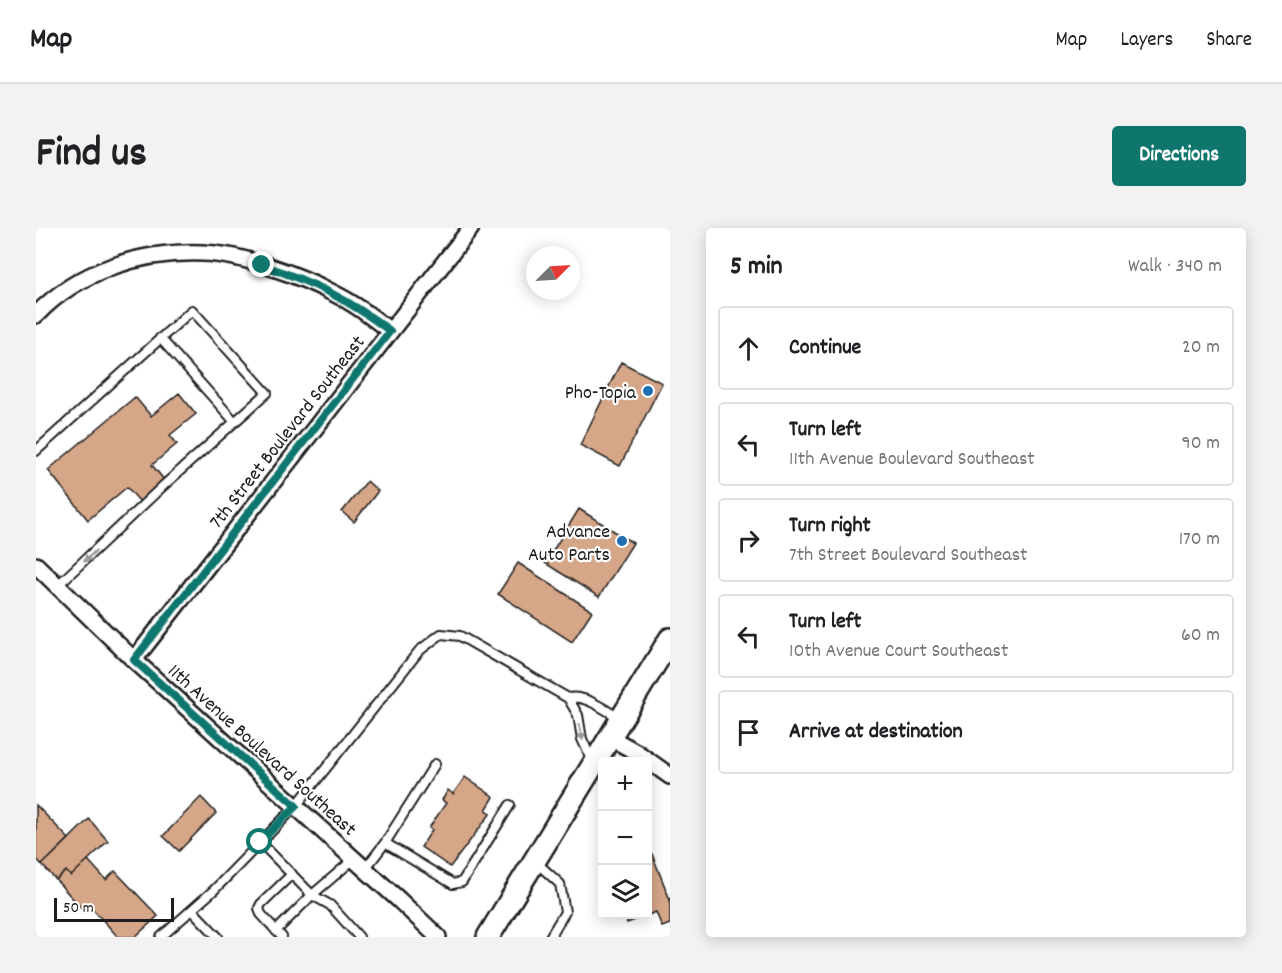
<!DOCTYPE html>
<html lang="en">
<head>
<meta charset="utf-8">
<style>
  :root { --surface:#fff; --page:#f2f2f2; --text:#202124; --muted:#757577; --line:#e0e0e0; --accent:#0f766e }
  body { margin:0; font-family:Dekko,sans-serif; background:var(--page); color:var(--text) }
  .controls { position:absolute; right:18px; bottom:18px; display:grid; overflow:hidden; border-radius:6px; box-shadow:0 3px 15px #0003 }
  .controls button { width:54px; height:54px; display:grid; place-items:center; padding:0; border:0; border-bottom:2px solid var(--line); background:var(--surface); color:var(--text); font:30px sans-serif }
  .compass { position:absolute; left:490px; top:18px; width:54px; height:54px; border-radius:50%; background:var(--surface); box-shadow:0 3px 15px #0003; rotate:66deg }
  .scale { position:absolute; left:18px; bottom:15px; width:120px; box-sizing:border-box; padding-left:6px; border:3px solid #1c1c1c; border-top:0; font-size:16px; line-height:21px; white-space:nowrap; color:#1c1c1c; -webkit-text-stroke:4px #fff; paint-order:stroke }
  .stop { position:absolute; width:18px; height:18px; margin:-14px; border:4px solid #0f766e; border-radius:50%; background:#fff }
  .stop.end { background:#0f766e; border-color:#fff; box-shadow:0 2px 6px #0008 }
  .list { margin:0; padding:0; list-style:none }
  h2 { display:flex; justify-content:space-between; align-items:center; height:78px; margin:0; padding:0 24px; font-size:26px }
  h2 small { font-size:20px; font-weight:400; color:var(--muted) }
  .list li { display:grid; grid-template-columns:39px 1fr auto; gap:18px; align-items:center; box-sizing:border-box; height:84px; margin:0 12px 12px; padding:0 12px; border:2px solid var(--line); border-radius:6px }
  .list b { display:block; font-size:22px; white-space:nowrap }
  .list p { margin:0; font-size:20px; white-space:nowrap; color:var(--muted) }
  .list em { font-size:20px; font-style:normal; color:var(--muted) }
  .icon { flex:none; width:33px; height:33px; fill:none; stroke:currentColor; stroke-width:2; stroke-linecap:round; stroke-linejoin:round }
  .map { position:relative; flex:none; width:634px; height:709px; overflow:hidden; border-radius:6px }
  header { display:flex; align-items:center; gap:36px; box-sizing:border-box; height:84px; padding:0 30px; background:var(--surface); border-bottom:2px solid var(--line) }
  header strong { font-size:28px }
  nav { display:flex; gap:33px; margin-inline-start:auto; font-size:21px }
  .intro { display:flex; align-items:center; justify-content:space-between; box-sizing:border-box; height:144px; padding:0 36px }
  h1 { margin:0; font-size:42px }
  .button { padding:15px 27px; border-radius:6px; background:var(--accent); color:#fff; font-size:21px; font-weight:700 }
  main { display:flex; gap:36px; padding:0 36px }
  aside { flex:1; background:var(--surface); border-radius:6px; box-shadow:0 3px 15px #0003 }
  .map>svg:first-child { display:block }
  .building { fill:#d6a688; stroke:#1c1c1c; stroke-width:1.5 }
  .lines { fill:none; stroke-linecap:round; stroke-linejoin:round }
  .lane-casing { stroke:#1c1c1c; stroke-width:12 }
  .street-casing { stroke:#1c1c1c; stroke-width:20 }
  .secondary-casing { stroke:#1c1c1c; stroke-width:26 }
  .lane { stroke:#fff; stroke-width:8 }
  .street { stroke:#fff; stroke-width:15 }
  .secondary { stroke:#fff; stroke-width:21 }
  .oneway { fill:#999 }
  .route { stroke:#0f766e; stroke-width:8 }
  .poi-dot { fill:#1f6fb2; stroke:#fff; stroke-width:2 }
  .labels { text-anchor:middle; stroke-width:4.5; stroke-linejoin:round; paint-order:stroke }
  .poi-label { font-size:20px; fill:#1c1c1c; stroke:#fff; text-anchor:end }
  .street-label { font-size:20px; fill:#1c1c1c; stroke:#fff }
</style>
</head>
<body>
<header>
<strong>Map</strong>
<nav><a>Map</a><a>Layers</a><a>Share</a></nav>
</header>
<div class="intro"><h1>Find us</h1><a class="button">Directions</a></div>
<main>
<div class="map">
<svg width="634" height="709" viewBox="0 0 634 709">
  <rect width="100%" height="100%" fill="#fff"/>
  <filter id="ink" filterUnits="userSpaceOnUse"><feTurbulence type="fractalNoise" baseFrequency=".0167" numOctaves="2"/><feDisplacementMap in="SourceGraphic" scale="12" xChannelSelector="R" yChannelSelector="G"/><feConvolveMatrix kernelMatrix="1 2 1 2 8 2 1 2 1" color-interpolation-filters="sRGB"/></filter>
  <g filter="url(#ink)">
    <path class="building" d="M585,134l41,21 -42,83 -40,-21z
      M143,165l17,21 -26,21 7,9 -25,21 13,16 -25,21 -13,-15 -39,33 -40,-50 87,-73 16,19z
      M331,253l11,10 -24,31 -12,-10z
      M543,281l54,34 -34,54 -54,-34z
      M482,335l74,48 -20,31 -74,-48z
      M429,549l29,20 -8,13 5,3 -41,54 -29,-20 11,-17 -3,-2 17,-25 -4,-3 6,-10 5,4z
      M165,569l15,16 -37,38 -16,-15z
      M0,577l33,34 -27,26 -6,-7z
      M53,591l19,22 -37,35 -5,-5 -10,9 -14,-15z
      M616,626l18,46v24l-8,3 -6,-15 -29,11 -3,-9h24v-59z
      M52,632l18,20 9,-9 43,45 -23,21h-17l-28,-31 -6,5 -28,-31 10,-9 5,5z"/>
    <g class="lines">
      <defs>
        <path id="lane" d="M124,110l75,84
          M0,223l156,-141 75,83 -104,93 -106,100
          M532,470c18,-4 38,13 53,21
          M224,614l52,53 18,10 29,32
          M349,615l68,41 9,-2 48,-77
          M501,635l23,21 5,28 -15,25
          M329,641l20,-26 50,-79
          M156,682l26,27
          M240,703l36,-36 42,-36
          M125,709l53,-47 82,-84 123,-155 22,-17 19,2 108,62 10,17 4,24 10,22
          M246,709l-21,-23 -2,-6 2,-4 31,-30"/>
        <path id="street" d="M0,87c43,-45 105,-64 167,-62 38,1 96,22 130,40 21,10 39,24 57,38
          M0,337l98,95 264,239 40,38
          M98,432l337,-432
          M575,510l25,14 34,24"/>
        <path id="secondary" d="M452,709l182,-298"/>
      </defs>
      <use href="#lane" class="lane-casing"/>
      <use href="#street" class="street-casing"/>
      <use href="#secondary" class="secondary-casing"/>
      <use href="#lane" class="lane"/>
      <use href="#street" class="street"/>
      <use href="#secondary" class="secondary"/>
    </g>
    <defs><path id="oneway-solid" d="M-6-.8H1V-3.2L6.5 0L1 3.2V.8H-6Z" transform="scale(1.5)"/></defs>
    <g class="oneway">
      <use href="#oneway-solid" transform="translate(54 328) rotate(137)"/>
      <use href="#oneway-solid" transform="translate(545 504) rotate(79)"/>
    </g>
  </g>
  <g class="lines" filter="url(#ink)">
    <path class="route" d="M224,614l36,-36 -162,-146 256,-329c-42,-32 -77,-49 -128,-66"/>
  </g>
  <g class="poi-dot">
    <circle cx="612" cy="163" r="6"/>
    <circle cx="586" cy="313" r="6"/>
  </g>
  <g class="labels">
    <g class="poi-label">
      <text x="600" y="170">Pho-Topia</text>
      <text x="574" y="309">Advance<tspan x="574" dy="23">Auto Parts</tspan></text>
    </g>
    <g class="street-label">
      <text transform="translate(250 203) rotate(-52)" y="7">7th Street Boulevard Southeast</text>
      <text transform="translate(227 521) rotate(42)" y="7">11th Avenue Boulevard Southeast</text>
    </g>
  </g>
</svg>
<div class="controls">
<button>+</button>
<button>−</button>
<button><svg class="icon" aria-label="layers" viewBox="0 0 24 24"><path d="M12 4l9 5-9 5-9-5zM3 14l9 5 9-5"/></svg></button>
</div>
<svg class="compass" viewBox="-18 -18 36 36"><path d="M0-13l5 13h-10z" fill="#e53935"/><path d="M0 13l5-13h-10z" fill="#757577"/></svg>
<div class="scale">50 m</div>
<div class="stop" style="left:224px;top:614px"></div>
<div class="stop end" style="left:226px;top:37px"></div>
</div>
<aside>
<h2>5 min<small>Walk · 340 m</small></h2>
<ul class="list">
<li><svg class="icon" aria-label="ahead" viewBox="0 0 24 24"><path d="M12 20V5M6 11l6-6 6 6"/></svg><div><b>Continue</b></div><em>20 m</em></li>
<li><svg class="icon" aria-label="left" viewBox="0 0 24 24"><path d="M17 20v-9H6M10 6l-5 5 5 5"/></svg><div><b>Turn left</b><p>11th Avenue Boulevard Southeast</p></div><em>90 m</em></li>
<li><svg class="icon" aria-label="right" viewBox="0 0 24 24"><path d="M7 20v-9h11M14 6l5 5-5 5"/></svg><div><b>Turn right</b><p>7th Street Boulevard Southeast</p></div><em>170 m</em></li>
<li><svg class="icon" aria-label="left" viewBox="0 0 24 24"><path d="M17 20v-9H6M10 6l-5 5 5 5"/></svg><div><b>Turn left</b><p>10th Avenue Court Southeast</p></div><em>60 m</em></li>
<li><svg class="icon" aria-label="arrive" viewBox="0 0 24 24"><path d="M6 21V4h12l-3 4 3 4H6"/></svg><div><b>Arrive at destination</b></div></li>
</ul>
</aside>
</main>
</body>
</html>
